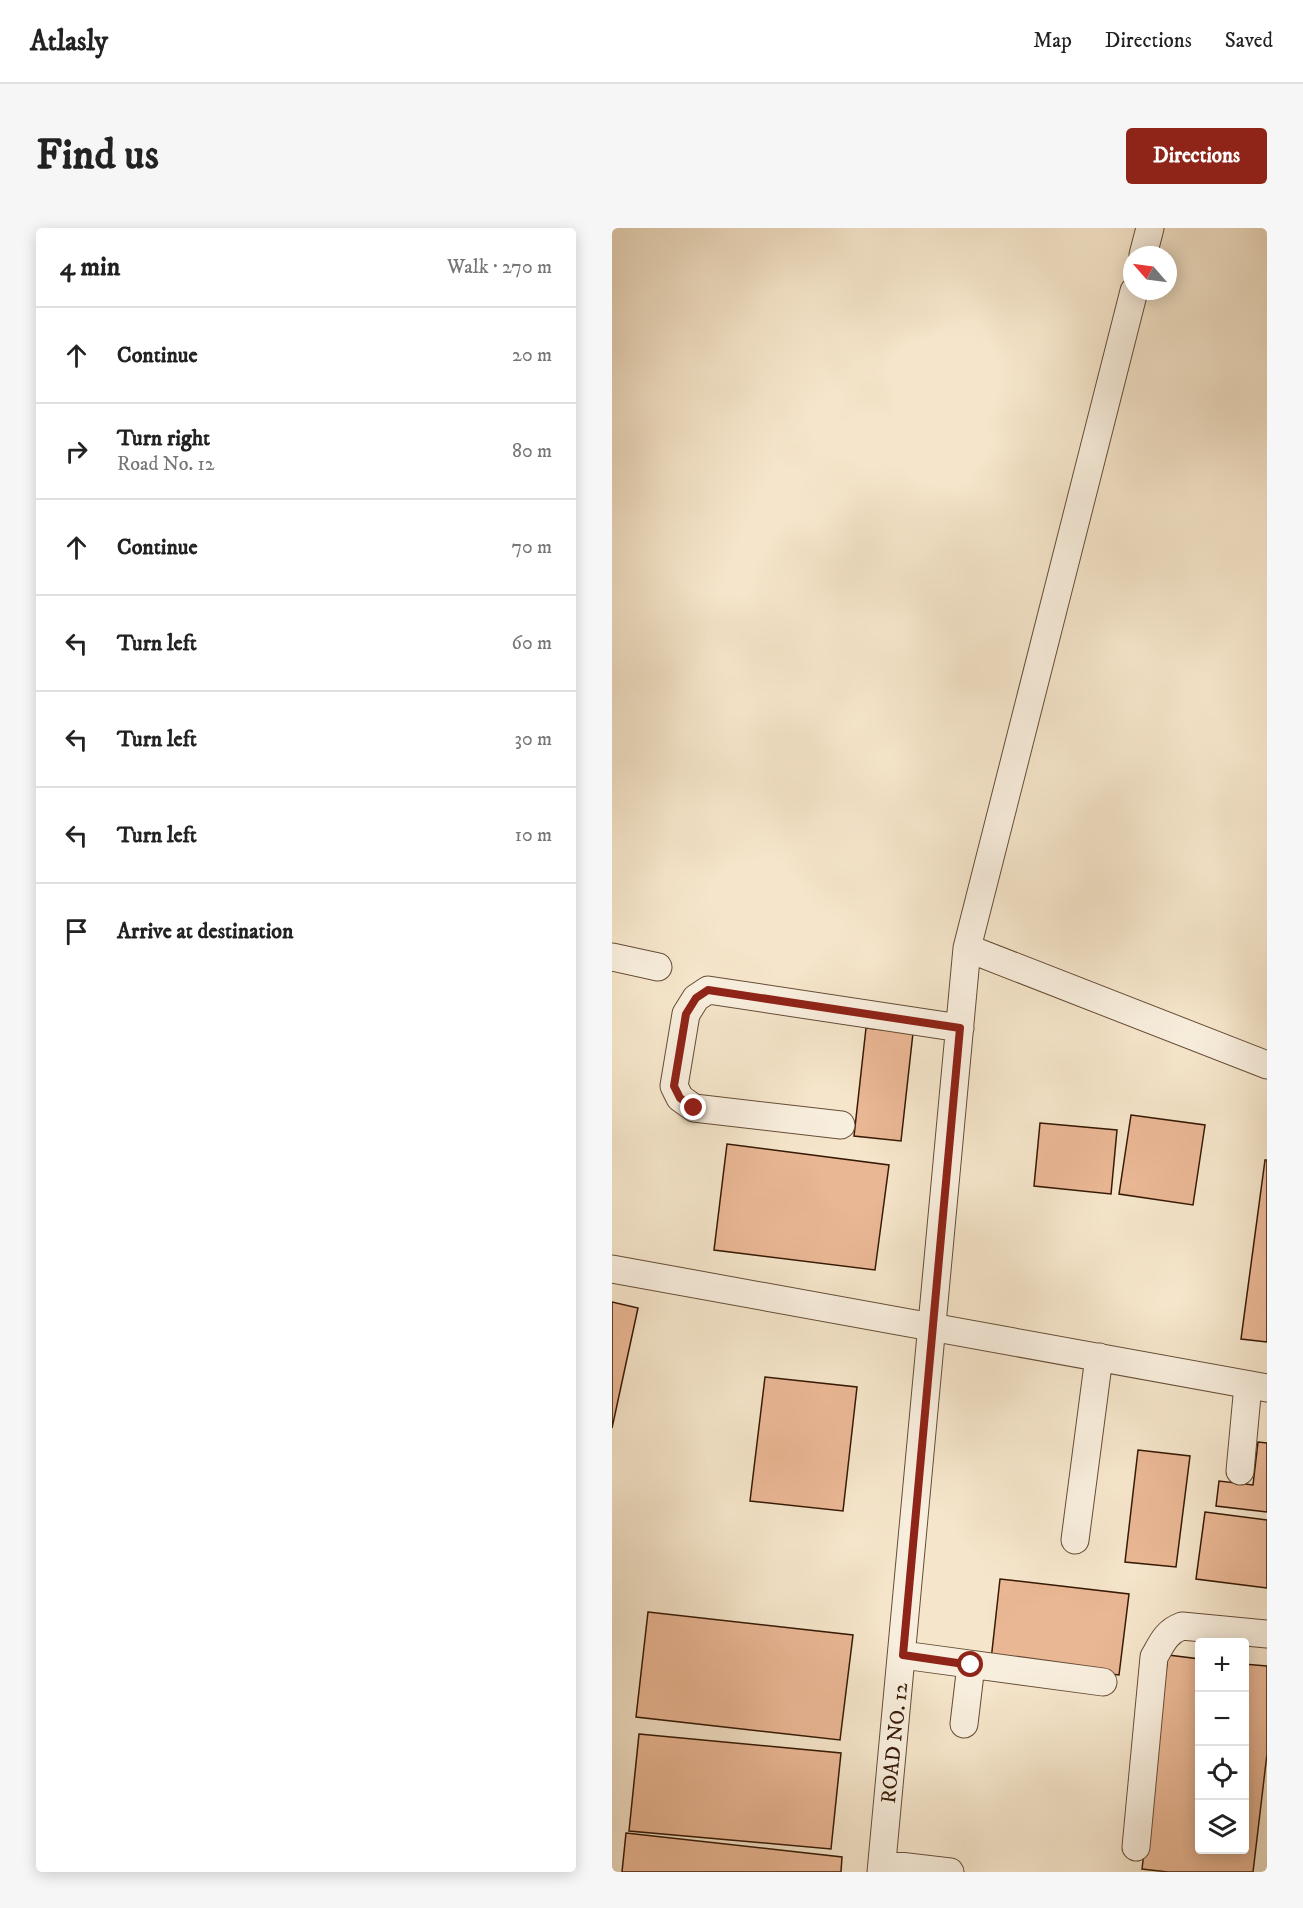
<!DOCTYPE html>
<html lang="en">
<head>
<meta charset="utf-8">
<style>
  :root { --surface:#fff; --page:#f6f6f6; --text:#222; --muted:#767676; --line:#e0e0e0; --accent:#8f2418 }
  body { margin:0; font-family:"IM FELL DW Pica",serif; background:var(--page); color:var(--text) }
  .controls { position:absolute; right:18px; bottom:18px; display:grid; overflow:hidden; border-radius:6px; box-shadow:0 3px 15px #0003 }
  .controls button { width:54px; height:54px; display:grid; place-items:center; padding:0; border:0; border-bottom:2px solid var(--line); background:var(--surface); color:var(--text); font:30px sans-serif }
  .compass { position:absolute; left:511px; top:18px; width:54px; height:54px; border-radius:50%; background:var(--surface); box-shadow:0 3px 15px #0003; rotate:298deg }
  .stop { position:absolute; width:18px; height:18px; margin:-14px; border:4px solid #8f2418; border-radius:50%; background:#fff }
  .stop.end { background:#8f2418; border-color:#fff; box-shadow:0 2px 6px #0008 }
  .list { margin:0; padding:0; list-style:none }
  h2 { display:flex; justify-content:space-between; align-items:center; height:78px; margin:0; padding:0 24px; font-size:26px }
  h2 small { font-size:20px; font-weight:400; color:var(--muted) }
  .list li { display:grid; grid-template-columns:39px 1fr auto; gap:18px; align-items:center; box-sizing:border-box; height:96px; padding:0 24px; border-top:2px solid var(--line) }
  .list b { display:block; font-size:22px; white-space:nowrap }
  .list p { margin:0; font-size:20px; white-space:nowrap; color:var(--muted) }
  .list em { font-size:20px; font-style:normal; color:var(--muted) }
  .icon { flex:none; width:33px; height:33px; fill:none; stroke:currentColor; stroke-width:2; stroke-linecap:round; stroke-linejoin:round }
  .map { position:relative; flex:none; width:655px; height:1644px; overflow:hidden; border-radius:6px }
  header { display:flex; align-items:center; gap:36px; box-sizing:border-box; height:84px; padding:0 30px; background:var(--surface); border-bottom:2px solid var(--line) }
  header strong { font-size:28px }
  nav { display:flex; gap:33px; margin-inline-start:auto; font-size:21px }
  .intro { display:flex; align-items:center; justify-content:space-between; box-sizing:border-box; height:144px; padding:0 36px }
  h1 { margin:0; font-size:42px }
  .button { padding:15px 27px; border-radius:6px; background:var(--accent); color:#fff; font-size:21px; font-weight:700 }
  main { display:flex; gap:36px; padding:0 36px }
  aside { flex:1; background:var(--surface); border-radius:6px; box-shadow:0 3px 15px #0003 }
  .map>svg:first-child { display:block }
  .building { fill:#eab794; stroke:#361905; stroke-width:1.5 }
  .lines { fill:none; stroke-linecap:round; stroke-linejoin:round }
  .minor-casing { stroke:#664c36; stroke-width:29 }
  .minor { stroke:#f8eedd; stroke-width:27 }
  .route { stroke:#8f2418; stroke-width:8 }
  .labels { text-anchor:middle; stroke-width:6; stroke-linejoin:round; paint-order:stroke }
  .street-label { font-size:21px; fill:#361905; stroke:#f8eedd }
</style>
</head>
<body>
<header>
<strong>Atlasly</strong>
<nav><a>Map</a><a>Directions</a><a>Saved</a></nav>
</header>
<div class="intro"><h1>Find us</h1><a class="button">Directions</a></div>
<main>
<aside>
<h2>4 min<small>Walk · 270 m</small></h2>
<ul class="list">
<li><svg class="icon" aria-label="ahead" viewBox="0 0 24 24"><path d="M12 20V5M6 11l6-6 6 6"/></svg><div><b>Continue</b></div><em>20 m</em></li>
<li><svg class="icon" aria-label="right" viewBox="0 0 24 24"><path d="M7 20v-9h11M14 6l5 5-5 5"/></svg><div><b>Turn right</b><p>Road No. 12</p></div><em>80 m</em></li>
<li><svg class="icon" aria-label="ahead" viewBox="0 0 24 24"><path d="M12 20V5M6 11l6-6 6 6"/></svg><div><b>Continue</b></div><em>70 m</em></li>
<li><svg class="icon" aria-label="left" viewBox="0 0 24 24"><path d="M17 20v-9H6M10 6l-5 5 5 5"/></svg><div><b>Turn left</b></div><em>60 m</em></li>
<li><svg class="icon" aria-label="left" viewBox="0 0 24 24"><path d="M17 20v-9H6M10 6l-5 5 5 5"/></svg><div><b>Turn left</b></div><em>30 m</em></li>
<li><svg class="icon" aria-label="left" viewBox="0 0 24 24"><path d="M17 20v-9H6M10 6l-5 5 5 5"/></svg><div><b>Turn left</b></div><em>10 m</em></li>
<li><svg class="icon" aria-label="arrive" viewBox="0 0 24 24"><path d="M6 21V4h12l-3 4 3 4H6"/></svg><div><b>Arrive at destination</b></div></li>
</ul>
</aside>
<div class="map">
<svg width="655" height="1644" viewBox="0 0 655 1644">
  <rect width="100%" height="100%" fill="#f5e5ca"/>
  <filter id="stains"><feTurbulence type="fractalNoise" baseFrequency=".00333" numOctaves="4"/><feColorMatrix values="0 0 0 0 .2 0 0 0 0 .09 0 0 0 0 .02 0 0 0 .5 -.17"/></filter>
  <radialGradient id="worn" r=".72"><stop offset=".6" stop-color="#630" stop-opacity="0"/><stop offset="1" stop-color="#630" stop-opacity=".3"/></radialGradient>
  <path class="building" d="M254,800l47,5 -12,108 -47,-5z
    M519,887l74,10 -12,80 -74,-11z
    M428,895l77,7 -6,64 -77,-8z
    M115,916l162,21 -14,105 -161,-20z
    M653,932h2v182l-26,-3z
    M0,1074l26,6 -26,120z
    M153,1149l92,10 -14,124 -93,-10z
    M646,1214l9,1v69l-51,-6 3,-25 34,4z
    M526,1222l52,6 -14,111 -51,-5z
    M593,1284l62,8v68l-71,-9z
    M388,1351l129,15 -10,81 -128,-15z
    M36,1384l205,23 -13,105 -204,-23z
    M556,1427l32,4v191h44v-186l23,2v88l-14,118h-85l-26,-3z
    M27,1506l202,19 -10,96 -202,-18z
    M14,1605l216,24 -1,15h-219z"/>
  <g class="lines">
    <defs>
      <path id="minor" d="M531,27l7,-27
        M355,720l300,117
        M0,729l46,10
        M229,897l-147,-17 -14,-10 -6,-12 12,-72 10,-16 12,-8 252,38
        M0,1041l655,119
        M628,1243l8,-86
        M463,1312l24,-183
        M291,1427l200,27
        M352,1496l7,-59
        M524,1619l18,-190c8,-14 12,-25 28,-31l85,8
        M270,1636l68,8
        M269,1644l86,-924 167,-657"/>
    </defs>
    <use href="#minor" class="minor-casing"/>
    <use href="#minor" class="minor"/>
  </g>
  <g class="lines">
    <path class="route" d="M82,880l-14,-10 -6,-12 12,-72 10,-16 12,-8 252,38 -57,627 68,10"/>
  </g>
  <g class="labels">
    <g class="street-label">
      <text transform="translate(282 1515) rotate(-84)" y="7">ROAD NO. 12</text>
    </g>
  </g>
  <rect width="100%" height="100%" filter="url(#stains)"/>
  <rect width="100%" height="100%" fill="url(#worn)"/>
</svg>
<div class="controls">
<button>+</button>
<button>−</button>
<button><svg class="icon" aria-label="locate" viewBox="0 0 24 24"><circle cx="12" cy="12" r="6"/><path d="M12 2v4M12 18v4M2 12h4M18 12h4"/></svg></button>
<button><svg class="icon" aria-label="layers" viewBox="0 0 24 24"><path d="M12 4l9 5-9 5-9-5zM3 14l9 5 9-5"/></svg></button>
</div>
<svg class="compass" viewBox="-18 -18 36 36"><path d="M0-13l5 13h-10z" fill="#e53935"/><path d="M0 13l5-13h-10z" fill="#767676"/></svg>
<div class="stop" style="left:359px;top:1437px"></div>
<div class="stop end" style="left:82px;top:880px"></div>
</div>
</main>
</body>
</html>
